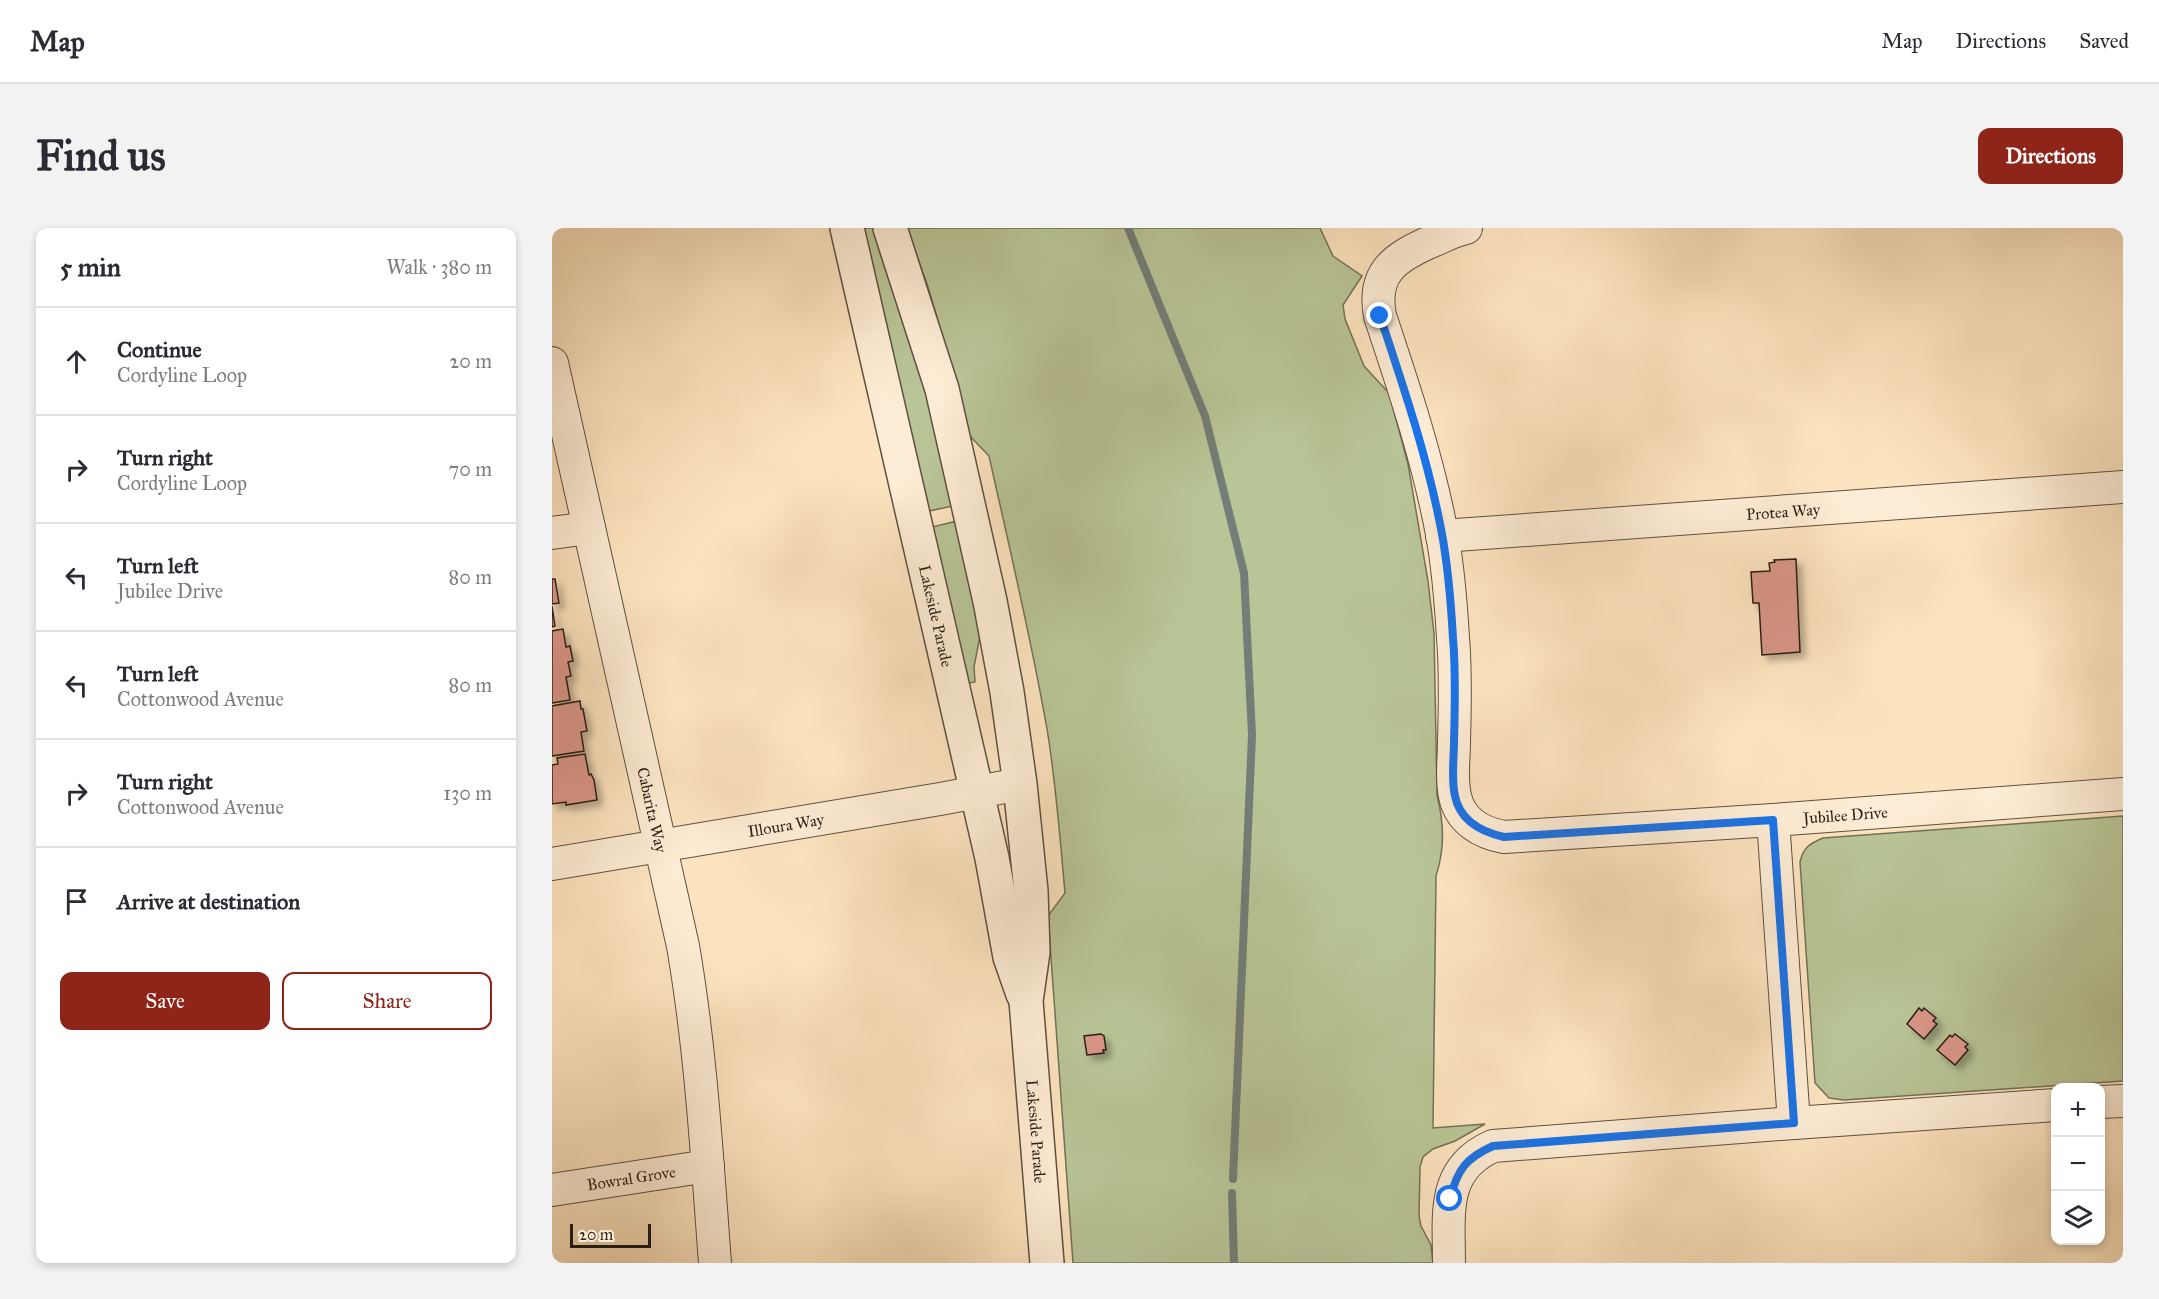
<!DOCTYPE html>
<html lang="en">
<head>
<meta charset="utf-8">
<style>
  :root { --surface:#fff; --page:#f2f2f3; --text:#2b2b33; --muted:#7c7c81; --line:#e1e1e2; --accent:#8f2418 }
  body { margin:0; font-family:"IM FELL Great Primer",serif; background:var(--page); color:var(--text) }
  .controls { position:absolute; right:18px; bottom:18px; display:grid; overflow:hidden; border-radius:12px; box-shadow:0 3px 9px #0003 }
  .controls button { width:54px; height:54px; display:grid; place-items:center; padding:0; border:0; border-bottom:2px solid var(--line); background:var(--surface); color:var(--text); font:30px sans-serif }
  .scale { position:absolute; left:18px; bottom:15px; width:81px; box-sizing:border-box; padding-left:6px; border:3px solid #2b1f15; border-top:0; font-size:16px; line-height:21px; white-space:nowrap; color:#2b1f15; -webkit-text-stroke:4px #feedd6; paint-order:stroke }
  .stop { position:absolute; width:18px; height:18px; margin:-14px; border:4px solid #1a73e8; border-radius:50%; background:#fff }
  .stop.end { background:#1a73e8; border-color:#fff; box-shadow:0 2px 6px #0008 }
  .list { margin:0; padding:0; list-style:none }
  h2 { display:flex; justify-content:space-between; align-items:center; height:78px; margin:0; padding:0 24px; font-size:26px }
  h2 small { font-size:20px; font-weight:400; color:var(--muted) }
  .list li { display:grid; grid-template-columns:39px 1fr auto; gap:18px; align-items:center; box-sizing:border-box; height:108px; padding:0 24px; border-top:2px solid var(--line) }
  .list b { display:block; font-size:22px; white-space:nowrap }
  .list p { margin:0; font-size:20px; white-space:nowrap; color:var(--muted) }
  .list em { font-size:20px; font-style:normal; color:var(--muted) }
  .actions { display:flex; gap:12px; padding:18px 24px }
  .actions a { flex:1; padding:14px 0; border:2px solid var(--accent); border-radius:12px; text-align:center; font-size:21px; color:var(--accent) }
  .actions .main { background:var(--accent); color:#fff }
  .icon { flex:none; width:33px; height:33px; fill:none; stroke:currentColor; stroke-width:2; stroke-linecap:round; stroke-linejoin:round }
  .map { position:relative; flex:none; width:1571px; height:1035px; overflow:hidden; border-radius:12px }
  header { display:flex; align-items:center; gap:36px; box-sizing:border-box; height:84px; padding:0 30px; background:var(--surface); border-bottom:2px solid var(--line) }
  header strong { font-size:28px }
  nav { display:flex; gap:33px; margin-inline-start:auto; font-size:21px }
  .intro { display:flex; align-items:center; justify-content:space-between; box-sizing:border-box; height:144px; padding:0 36px }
  h1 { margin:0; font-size:42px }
  .button { padding:15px 27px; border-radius:12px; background:var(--accent); color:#fff; font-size:21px; font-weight:700 }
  main { display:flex; gap:36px; padding:0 36px }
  aside { flex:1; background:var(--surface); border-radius:12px; box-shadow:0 3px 9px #0003 }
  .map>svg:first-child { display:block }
  .green { fill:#b9c597; stroke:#727256; stroke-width:1.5 }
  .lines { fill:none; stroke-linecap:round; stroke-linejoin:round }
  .stream { stroke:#727e77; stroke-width:8 }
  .building { fill:#da9689; stroke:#2b1f15; stroke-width:1.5; filter:url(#shadow) }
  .minor-casing { stroke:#605040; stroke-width:34 }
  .tertiary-casing { stroke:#605040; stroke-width:36 }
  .minor { stroke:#feedd6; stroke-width:32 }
  .tertiary { stroke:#feedd6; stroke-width:33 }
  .route { stroke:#1a73e8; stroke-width:8 }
  .labels { text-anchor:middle; stroke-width:6; stroke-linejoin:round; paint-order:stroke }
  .street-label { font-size:16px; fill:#2b1f15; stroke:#feedd6 }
</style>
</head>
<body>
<header>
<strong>Map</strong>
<nav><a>Map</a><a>Directions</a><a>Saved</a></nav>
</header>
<div class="intro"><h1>Find us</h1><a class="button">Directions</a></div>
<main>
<aside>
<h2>5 min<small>Walk · 380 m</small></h2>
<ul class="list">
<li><svg class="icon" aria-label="ahead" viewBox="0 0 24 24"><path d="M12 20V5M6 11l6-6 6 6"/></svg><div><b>Continue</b><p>Cordyline Loop</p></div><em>20 m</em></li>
<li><svg class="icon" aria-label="right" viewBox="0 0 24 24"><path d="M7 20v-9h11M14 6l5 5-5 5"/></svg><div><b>Turn right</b><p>Cordyline Loop</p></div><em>70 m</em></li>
<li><svg class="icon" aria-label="left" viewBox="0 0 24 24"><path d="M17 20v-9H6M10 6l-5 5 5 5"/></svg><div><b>Turn left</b><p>Jubilee Drive</p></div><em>80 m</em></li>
<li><svg class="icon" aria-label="left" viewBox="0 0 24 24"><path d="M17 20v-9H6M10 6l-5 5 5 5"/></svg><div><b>Turn left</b><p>Cottonwood Avenue</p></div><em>80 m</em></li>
<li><svg class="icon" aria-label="right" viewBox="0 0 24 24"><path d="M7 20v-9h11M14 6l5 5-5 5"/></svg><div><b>Turn right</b><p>Cottonwood Avenue</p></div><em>130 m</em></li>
<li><svg class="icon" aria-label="arrive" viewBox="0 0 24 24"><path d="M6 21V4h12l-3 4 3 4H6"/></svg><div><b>Arrive at destination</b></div></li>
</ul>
<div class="actions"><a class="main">Save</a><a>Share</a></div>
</aside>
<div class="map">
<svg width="1571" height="1035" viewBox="0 0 1571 1035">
  <defs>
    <filter id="shadow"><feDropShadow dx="5.5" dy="5.5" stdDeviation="3" flood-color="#0004"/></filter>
  </defs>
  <rect width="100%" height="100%" fill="#fde4c0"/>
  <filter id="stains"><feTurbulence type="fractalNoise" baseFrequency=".00333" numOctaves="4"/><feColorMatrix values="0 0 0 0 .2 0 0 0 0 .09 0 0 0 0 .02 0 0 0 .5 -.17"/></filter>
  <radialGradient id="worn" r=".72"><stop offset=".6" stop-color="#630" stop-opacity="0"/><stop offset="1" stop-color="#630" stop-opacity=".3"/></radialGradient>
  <path class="green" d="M308,0h15l47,146 31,132 -29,6z
    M355,0h413l13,28 29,20 -19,29 2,14 19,47 25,27 19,71 20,117 6,52 3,162c7,28 8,53 -1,81l-3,252 52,-4 -30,17 -22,8 -10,8 -3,10 -1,49 2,10 10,19 2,18h-360l-25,-347 17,-23c-5,-55 -9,-110 -18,-164 -16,-92 -38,-183 -58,-273l-20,-21 -16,-63 -25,-85z
    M405,293l23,115 -6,31 1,15 -11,2 -36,-156z
    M1571,588v265l-279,19 -15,-2 -14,-15 -15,-221c3,-15 11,-19 23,-24z"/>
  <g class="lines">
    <path class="stream" d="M576,0l77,188 39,157 8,162 -19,444
      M680,965l2,70"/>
  </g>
  <path class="building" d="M1244,331l4,93 -38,3 -3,-52h-6l-2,-31 19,-1 -1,-8 6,-1 -1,-2z
    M0,351h3l4,24 -7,1z
    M0,378l3,20 -3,1z
    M11,401l3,18 4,-1 3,15 -5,1 3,14 -5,1 4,23 -18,3v-72z
    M28,473l1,8h2l4,22 -6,1 3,19 -32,5v-50z
    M33,526l4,21 2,-1 3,6 3,20 -31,5v-3l-14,2v-39l6,-1 -1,-6z
    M1367,780l3,3 2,-3 12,10 -3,3 4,3 -13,15 -17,-15z
    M549,806l3,2 2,14h-3l1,3 -17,2 -3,-19z
    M1403,806l13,10 -3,3 3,3 -13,15 -18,-15 13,-15 2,2z"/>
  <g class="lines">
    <defs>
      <g id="minor">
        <path d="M914,0c-13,3 -24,9 -36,14 -36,16 -58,31 -50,74 24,72 48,143 62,218 6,33 9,70 11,104 3,34 2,69 1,104 0,17 -3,37 1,54 5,25 27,37 49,41l269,-17"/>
        <path id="s1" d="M0,135l131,583c18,105 24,211 32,317"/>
        <path d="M0,305l37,-5"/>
        <path id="s2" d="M890,308l681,-49"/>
        <path id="s3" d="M0,636l388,-65 80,-15"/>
        <path d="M1548,874l23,-1"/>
        <path id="s4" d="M1504,877l-262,18 -21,-303 350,-26"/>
        <path id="s5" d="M0,962l156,-24"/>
        <path d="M897,1035c0,-49 -8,-94 44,-117l301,-23"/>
      </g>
      <g id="tertiary">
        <path id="s6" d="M295,0l145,630 18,99 13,37"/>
        <path id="s7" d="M338,0l52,161 48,212 17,91 13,92 11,107 2,61 -7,49 21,262"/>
      </g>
    </defs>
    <use href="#minor" class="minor-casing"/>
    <use href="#tertiary" class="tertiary-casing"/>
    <use href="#minor" class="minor"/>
    <use href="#tertiary" class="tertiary"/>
  </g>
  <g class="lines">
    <path class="route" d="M828,88c24,72 48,143 62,218 6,33 9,69 11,104 3,34 2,69 1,104 0,17 -3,37 1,54 5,25 27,36 49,41l269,-17 21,303 -301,23c-27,12 -36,24 -43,53"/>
  </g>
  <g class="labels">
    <g class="street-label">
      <text dy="6" stroke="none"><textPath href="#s2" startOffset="342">Protea Way</textPath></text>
      <text dy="6" stroke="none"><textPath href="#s6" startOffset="398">Lakeside Parade</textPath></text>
      <text dy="6" stroke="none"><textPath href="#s1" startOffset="458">Cabarita Way</textPath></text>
      <text dy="6" stroke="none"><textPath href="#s4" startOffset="639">Jubilee Drive</textPath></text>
      <text dy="6" stroke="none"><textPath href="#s3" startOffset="237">Illoura Way</textPath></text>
      <text dy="6" stroke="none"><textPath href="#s7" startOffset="921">Lakeside Parade</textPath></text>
      <text dy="6" stroke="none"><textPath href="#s5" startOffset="80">Bowral Grove</textPath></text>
    </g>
  </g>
  <rect width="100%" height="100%" filter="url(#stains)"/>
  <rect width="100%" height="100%" fill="url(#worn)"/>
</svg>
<div class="controls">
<button>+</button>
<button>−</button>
<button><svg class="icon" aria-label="layers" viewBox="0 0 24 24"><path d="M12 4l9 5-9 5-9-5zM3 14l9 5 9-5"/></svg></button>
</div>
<div class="scale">20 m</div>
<div class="stop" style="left:898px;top:971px"></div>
<div class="stop end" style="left:828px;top:88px"></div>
</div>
</main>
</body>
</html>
